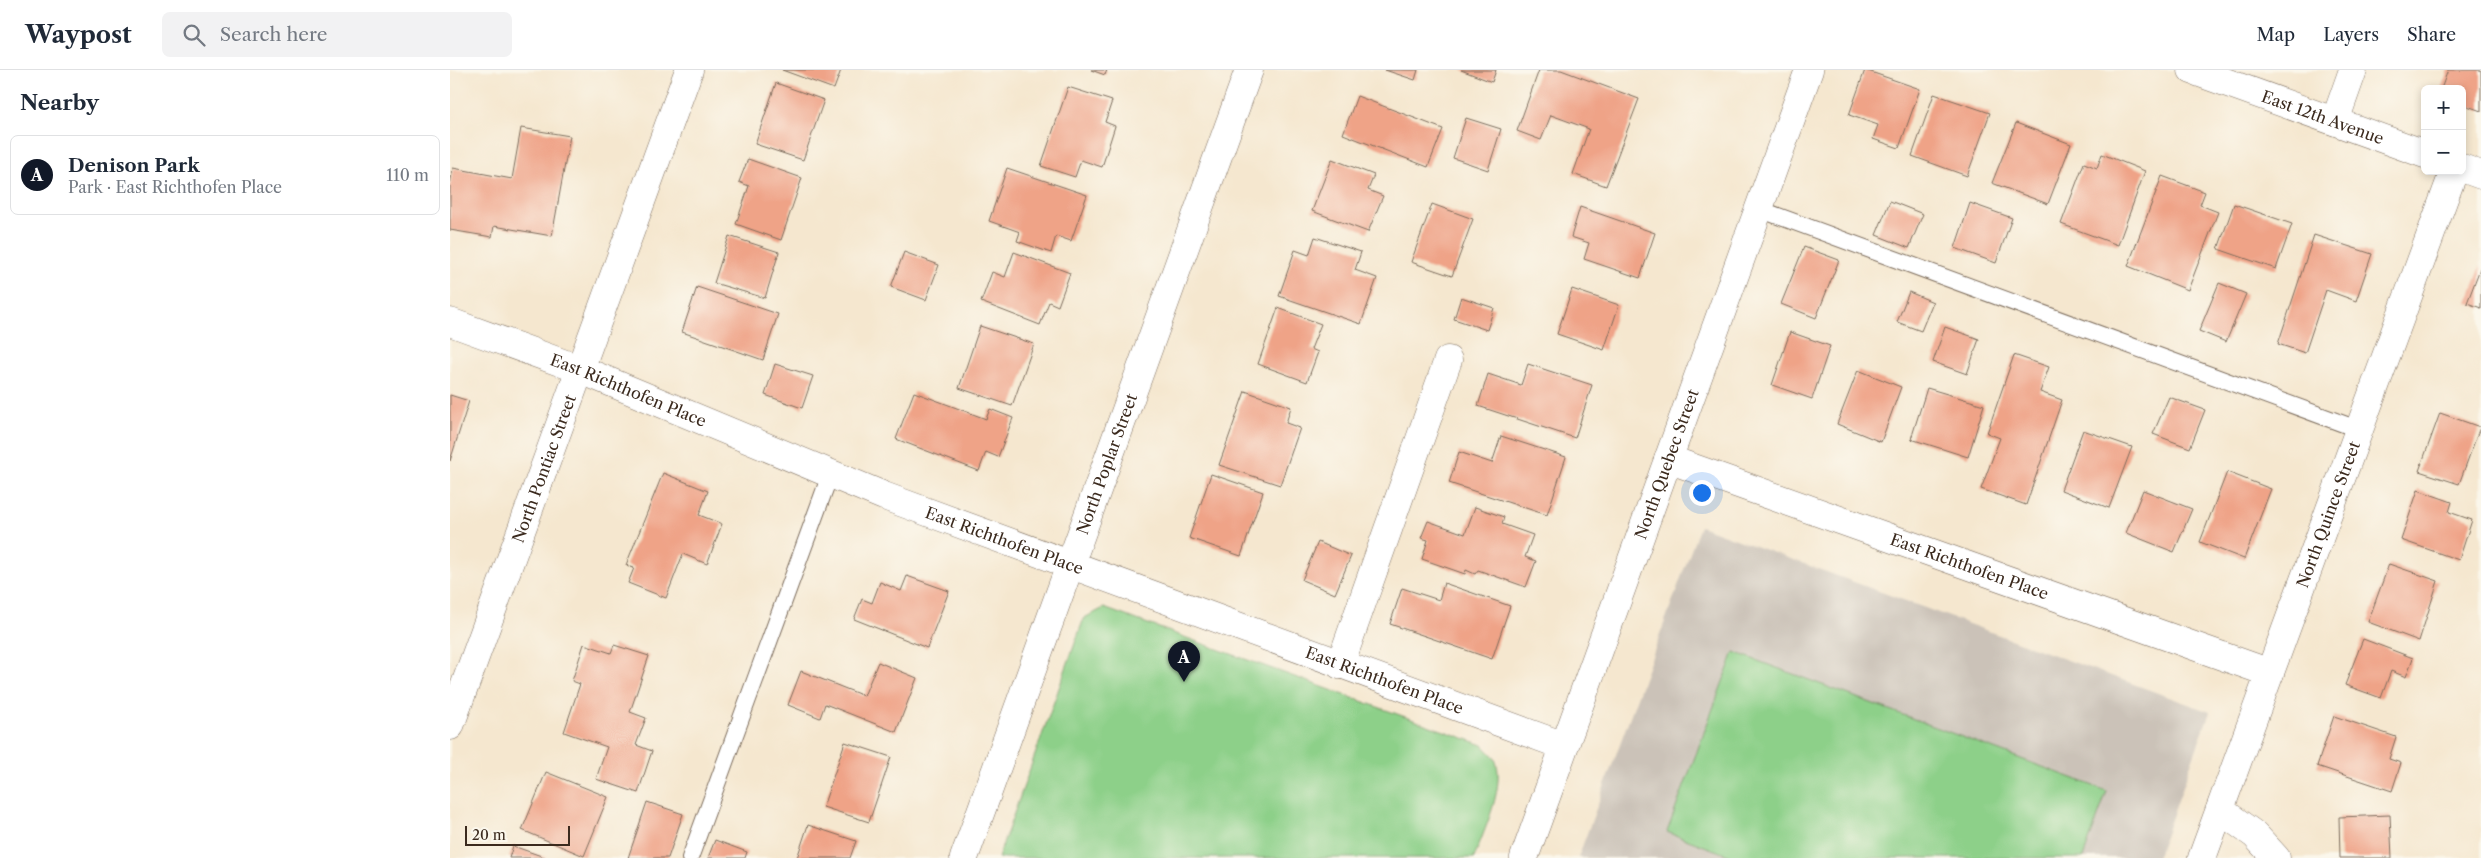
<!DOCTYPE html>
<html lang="en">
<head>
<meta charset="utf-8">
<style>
  :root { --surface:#fff; --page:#f2f2f3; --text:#1f2937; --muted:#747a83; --line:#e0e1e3; --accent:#111827 }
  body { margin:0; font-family:"Libre Caslon Text",serif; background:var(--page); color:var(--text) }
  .controls { position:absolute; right:15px; top:15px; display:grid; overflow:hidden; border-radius:8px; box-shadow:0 2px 8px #0003 }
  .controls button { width:45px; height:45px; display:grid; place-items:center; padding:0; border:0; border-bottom:1px solid var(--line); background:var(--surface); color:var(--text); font:25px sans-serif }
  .scale { position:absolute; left:15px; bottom:12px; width:105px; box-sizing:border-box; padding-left:5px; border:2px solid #3b2a1e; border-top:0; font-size:14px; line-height:18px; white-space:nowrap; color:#3b2a1e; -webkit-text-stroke:4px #fbf7ec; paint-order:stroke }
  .you { position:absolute; left:1251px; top:422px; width:18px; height:18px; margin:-12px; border:4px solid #fff; border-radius:50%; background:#1a73e8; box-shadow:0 0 0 8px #1a73e833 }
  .badge { display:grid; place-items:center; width:32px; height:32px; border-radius:50%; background:var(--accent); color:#fff; font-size:16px; font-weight:700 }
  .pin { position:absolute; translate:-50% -41px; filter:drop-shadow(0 1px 2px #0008) }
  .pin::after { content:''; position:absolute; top:26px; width:18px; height:15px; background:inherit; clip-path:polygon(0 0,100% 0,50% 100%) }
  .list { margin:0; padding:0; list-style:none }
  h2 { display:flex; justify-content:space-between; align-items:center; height:65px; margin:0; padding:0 20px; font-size:21px }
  h2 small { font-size:16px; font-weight:400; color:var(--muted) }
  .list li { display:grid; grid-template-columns:32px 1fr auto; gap:15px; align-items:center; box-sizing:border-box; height:80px; margin:0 10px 10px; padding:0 10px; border:1px solid var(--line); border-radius:8px }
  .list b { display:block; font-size:19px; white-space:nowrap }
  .list p { margin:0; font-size:16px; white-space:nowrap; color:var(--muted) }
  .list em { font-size:16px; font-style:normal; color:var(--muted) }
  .icon { flex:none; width:28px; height:28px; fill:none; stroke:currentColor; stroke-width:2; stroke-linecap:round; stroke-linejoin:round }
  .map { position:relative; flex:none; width:2031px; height:788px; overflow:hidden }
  header { display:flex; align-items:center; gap:30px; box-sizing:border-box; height:70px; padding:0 25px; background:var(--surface); border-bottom:1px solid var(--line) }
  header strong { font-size:24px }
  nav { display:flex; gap:28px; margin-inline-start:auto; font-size:18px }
  .search { width:350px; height:45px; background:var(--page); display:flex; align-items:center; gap:12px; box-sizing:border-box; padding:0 18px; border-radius:8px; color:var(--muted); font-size:19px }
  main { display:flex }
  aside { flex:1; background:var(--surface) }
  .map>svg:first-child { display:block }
  .industrial { fill:#cbc2b8 }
  .green { fill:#8dd089; stroke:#647d54 }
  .building { fill:#efa387 }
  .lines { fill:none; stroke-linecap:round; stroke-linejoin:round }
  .service-casing { stroke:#7c6c5c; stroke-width:18 }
  .minor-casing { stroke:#7c6c5c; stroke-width:29 }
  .secondary-casing { stroke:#7c6c5c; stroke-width:29 }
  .service { stroke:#fff; stroke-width:16 }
  .minor { stroke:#fff; stroke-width:28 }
  .secondary { stroke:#fff; stroke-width:28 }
  .labels { text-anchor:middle; stroke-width:4; stroke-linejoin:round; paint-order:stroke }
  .street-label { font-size:16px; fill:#3b2a1e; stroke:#fbf7ec }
</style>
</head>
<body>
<header>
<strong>Waypost</strong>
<div class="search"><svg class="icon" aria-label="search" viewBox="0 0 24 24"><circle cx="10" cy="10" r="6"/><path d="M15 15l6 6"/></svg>Search here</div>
<nav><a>Map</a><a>Layers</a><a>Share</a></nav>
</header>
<main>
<aside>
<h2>Nearby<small></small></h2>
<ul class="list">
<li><span class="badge">A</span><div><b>Denison Park</b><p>Park · East Richthofen Place</p></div><em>110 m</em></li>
</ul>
</aside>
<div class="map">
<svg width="2031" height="788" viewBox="0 0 2031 788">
  <rect width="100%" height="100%" fill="#fbf7ec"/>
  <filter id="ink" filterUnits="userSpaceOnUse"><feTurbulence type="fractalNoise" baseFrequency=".02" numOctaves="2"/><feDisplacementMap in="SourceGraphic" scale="10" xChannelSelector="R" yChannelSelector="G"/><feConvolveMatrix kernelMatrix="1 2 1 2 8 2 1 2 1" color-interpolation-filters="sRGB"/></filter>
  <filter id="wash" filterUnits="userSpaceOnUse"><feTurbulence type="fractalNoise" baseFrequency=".0096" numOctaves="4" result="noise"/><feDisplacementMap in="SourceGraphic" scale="20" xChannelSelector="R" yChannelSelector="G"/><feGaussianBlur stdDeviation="1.12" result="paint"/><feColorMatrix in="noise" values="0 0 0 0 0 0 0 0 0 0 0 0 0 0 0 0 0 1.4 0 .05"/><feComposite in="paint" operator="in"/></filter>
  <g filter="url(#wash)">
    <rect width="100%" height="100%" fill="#f5e7cf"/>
    <path class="industrial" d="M1250,456l510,186 -53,146h-579z"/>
    <path class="green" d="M654,538l379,137c3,4 8,8 11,12 14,26 -11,75 -20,101h-476l86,-240z
      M1284,582l373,139 -24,67h-347l-69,-26z"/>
    <g id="blocks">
      <path class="building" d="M332,0h59l-7,19z
        M641,0h16l-2,5z
        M935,0h33l-3,10z
        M1011,0h35l-4,12z
        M1089,0h22l78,29 -33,87 -33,-12 16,-45 -38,-14 -10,25 -24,-9z
        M1415,0l55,19 -21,59 -26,-9 5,-14 -29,-10z
        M1998,0h33v41l-19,-7v-15h-21z
        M326,13l48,17 -21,60 -48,-16z
        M618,17l44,14 -7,21 10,4 -13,41 -21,-7 -6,17 -34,-11z
        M1484,24l56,19 -23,63 -55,-20z
        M907,26l86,33 -15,38 -85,-33z
        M1016,48l35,11 -13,41 -35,-12z
        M1566,53l55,21 -23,60 -56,-21z
        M71,58l49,8 -18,100 -58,-10 -2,11 -42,-7v-44l3,-18 59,11z
        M1652,84l43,17 -27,74 -57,-21 23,-61 13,5z
        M298,89l54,19 -21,62 -45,-16 13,-38 -10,-4z
        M882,89l42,16 -6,15 15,6 -15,36 -56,-21z
        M557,98l80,27 -16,46 -15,-5 -5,17 -34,-12 3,-9 -31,-11z
        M1712,106l43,16 -5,13 18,7 -30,78 -60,-24z
        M1440,131l33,13 -14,34 -33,-13z
        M1520,133l42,15 -16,45 -41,-15z
        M982,134l41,15 -21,57 -41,-14z
        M1784,134l58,20 -16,45 -58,-20z
        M1130,137l75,26 -15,45 -56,-19 5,-16 -18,-6z
        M1864,165l58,19 -16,47 -30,-11 -21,63 -27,-9z
        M279,166l50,16 -14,46 -51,-15z
        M865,167l46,15 -6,18 22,8 -16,46 -82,-28 16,-46 14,5z
        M1354,177l35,13 -23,58 -35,-14z
        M454,182l35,13 -13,35 -35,-13z
        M564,182l56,21 -12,33 -9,-4 -9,23 -59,-23 11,-30 13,5z
        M2031,196v42l-14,-5z
        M1769,213l27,11 -20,48 -27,-11z
        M247,217l81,27 -15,46 -81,-28z
        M1122,219l47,16 -15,45 -47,-16z
        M1459,222l24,10 -12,29 -24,-9z
        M1011,227l33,11 -7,22 -33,-11z
        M828,238l43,16 -10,25 7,3 -11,30 -49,-18z
        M530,256l54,18 -22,62 -53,-18z
        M1495,257l34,12 -12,35 -34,-12z
        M1340,262l40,14 -18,53 -40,-14z
        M1564,285l35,12 -9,25 22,8 -36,105 -45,-16 19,-51 -13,-5z
        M325,294l38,12 -11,32 -37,-13z
        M1078,294l64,21 -17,53 -97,-32 10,-32 33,11z
        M1408,300l43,17 -20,55 -44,-18z
        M1477,318l57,17 -16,52 -57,-18z
        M795,321l46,16 -5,16 14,5 -20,57 -61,-20z
        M464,322l72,27 4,-10 23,9 -15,39 -12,-5 -7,19 -83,-32z
        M0,325l19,6 -19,60z
        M1719,327l36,13 -15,38 -37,-14z
        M1990,343l40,14 -21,57 -40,-13z
        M1633,360l49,17 -23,61 -48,-18z
        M1051,366l65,21 -19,58 -98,-32 10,-31 33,11z
        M1777,402l44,17 -27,70 -44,-17z
        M213,403l45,18 -9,24 23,9 -15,40 -24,-10 -17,44 -38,-15 6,-15 -8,-3z
        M761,404l52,18 -22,64 -52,-18z
        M1693,420l49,19 -18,43 -48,-19z
        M1968,420l34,12 -3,10 23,8 -13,40 -58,-20z
        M1025,437l29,10 -2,7 31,11 -8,22 11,4 -10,26 -48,-17 -3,4 -9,-4 -1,4 -43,-15 6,-19 -7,-2 7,-17 37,13z
        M868,472l33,14 -16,38 -33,-14z
        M1939,494l49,17 -19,60 -51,-19z
        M457,506l42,15 -22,57 -73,-29 8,-20 10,4 8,-21 21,9z
        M994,513l66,23 -18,53 -102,-35 12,-36 37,12z
        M1913,569l50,19 -7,19 -15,-6 -10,27 -36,-13z
        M134,574l27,9 3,-8 35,11 -19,56 16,6 -10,27 16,6 -14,42 -42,-14 11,-32 -43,-15 16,-48 -8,-3z
        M428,592l39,16 -21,54 -71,-28 -5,14 -32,-13 13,-34 63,25z
        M1884,646l62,21 -7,22 12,4 -9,28 -75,-25z
        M395,672l46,15 -22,65 -46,-15z
        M96,702l62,25 -24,59 -62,-26z
        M197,732l36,12 -15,44h-40z
        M1940,745l2,43h-52l-1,-41z
        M358,755l48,16 -6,17h-53z
        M265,770l32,12 -2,6h-37z
        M63,776l34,12h-38z"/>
    </g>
  </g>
  <g filter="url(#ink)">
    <use href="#blocks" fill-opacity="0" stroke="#7c6c5c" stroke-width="1"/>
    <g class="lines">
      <defs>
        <path id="service" d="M1309,139l601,221
          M240,788l140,-383"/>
        <g id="minor">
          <path id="s1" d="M1742,0l233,84"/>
          <path d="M1885,51l18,-51"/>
          <path d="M2012,98l19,7"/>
          <path id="s2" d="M0,252l129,47 305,127 680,250"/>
          <path id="s3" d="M1218,389l602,214"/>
          <path d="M890,595l108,-305"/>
          <path id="s4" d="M0,656l239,-656"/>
          <path d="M1770,740l35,25 21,23"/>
          <path id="s5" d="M514,788l285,-788"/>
          <path id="s6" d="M1752,788l252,-687"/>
        </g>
        <g id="secondary">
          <path id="s7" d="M1074,788l285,-788"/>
        </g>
      </defs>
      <use href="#service" class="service-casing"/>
      <use href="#minor" class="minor-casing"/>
      <use href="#secondary" class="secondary-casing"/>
      <use href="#service" class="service"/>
      <use href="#minor" class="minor"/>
      <use href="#secondary" class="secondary"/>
    </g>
  </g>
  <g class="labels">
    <g class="street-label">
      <text dy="6" stroke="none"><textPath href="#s1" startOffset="139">East 12th Avenue</textPath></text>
      <text dy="6" stroke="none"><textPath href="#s2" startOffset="191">East Richthofen Place</textPath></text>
      <text dy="6" stroke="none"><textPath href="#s5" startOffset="419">North Poplar Street</textPath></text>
      <text dy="6" stroke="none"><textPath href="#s7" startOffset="419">North Quebec Street</textPath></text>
      <text dy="6" stroke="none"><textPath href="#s4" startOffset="274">North Pontiac Street</textPath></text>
      <text dy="6" stroke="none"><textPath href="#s6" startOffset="366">North Quince Street</textPath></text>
      <text dy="6" stroke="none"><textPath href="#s2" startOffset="596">East Richthofen Place</textPath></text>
      <text dy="6" stroke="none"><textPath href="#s3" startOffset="320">East Richthofen Place</textPath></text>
      <text dy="6" stroke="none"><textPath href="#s2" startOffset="1001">East Richthofen Place</textPath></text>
    </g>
  </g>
</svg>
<div class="controls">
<button>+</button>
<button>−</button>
</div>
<div class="scale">20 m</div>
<div class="you"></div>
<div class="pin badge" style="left:734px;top:612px">A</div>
</div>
</main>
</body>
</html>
